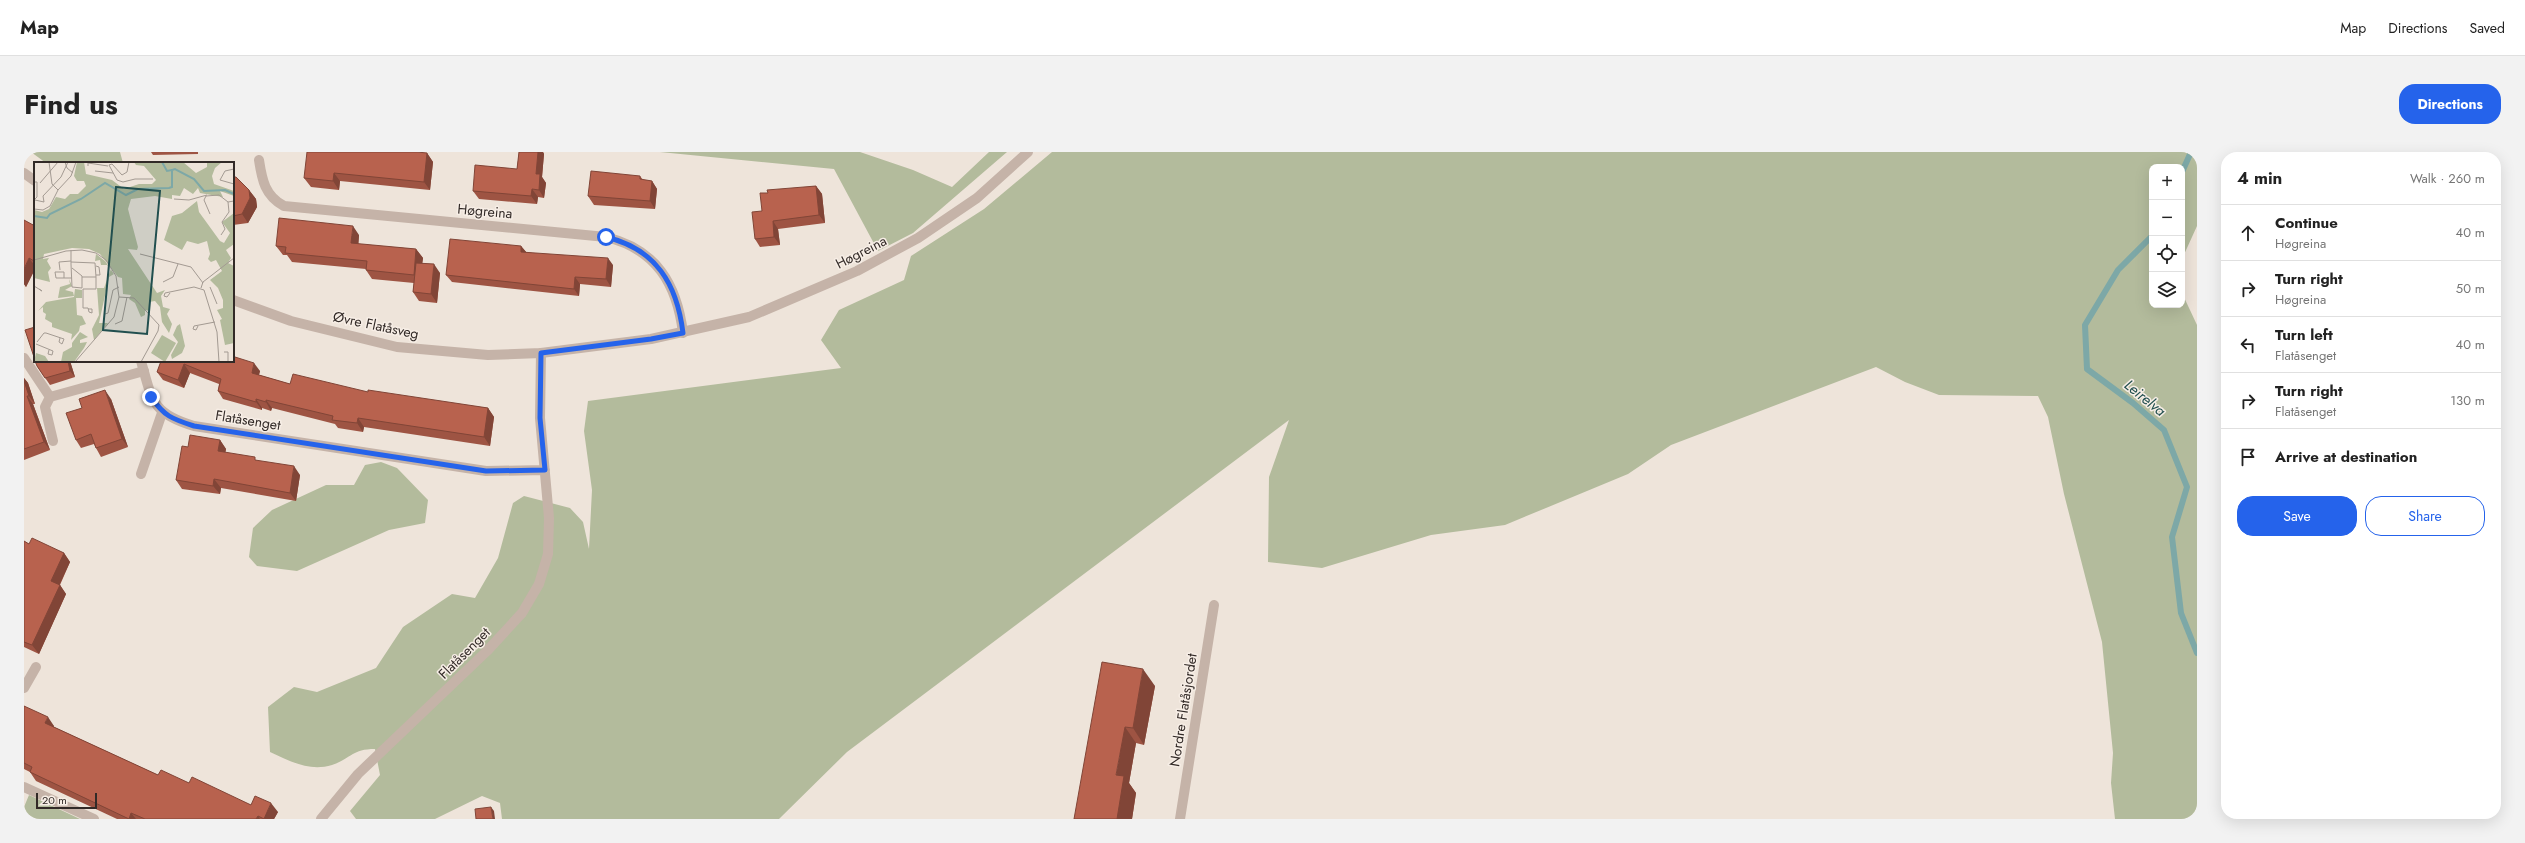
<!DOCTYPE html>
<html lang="en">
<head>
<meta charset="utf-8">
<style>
  :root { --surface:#fff; --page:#f2f2f2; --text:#222; --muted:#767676; --line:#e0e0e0; --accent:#2563eb }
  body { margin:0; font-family:Jost,sans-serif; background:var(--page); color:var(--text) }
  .controls { position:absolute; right:12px; top:12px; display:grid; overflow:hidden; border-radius:8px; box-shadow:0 4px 16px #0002 }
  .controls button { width:36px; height:36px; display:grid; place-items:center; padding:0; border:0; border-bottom:1px solid var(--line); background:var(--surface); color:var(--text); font:20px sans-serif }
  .scale { position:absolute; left:12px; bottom:10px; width:61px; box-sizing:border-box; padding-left:4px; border:2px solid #322a27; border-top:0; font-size:11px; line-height:14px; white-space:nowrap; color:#322a27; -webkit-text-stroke:3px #f7eee6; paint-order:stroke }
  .stop { position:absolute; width:12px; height:12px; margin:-9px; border:3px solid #2563eb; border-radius:50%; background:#fff }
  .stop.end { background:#2563eb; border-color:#fff; box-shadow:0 1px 4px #0008 }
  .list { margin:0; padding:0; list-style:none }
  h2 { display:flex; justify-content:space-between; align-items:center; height:52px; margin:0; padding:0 16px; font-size:17px }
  h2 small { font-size:13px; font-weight:400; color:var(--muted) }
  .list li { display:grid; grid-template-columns:26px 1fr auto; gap:12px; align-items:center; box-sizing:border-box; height:56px; padding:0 16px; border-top:1px solid var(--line) }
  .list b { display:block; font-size:15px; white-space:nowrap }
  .list p { margin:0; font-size:13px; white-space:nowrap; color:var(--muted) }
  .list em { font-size:13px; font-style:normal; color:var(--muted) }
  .actions { display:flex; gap:8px; padding:12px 16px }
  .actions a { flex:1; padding:9px 0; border:1px solid var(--accent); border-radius:16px; text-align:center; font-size:14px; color:var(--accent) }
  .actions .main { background:var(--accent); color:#fff }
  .icon { flex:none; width:22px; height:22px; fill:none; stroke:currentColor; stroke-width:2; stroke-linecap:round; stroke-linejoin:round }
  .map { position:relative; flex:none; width:2173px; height:667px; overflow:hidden; border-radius:16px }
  header { display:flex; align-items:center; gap:24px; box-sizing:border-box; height:56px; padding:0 20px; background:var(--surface); border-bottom:1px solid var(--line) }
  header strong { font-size:19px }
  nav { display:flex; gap:22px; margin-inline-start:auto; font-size:14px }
  .intro { display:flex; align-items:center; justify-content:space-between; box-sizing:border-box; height:96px; padding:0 24px }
  h1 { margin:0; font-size:28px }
  .button { padding:10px 18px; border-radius:16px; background:var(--accent); color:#fff; font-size:14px; font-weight:700 }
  main { display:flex; gap:24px; padding:0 24px }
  aside { flex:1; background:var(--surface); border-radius:16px; box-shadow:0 4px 16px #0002 }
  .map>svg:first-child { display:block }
  .green { fill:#b3bb9c }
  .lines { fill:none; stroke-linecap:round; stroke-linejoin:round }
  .stream { stroke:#7da8a7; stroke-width:6 }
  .service { stroke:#c5b3a8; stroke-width:10 }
  .minor { stroke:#c5b3a8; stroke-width:10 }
  .tertiary { stroke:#c5b3a8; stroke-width:10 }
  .wall { fill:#9e5443 }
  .shaded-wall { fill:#814537 }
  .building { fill:#b8624e; stroke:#814537 }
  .route { stroke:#2563eb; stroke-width:5 }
  .labels { text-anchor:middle; stroke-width:3; stroke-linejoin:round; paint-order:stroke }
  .street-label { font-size:14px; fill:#322a27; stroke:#f7eee6 }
  .water-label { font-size:15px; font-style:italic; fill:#214f4f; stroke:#f7eee6 }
  .inset-river { fill:none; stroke:#7da8a7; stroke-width:2 }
  .inset-road { fill:none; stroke:#a39a92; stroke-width:1 }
  .view { fill:#214f4f; fill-opacity:0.15; stroke:#214f4f; stroke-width:2 }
  .inset-edge { fill:none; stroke:#322a27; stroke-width:2 }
</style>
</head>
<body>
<header>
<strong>Map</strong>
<nav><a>Map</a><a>Directions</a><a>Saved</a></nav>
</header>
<div class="intro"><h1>Find us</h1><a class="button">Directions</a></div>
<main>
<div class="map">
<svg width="2173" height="667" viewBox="0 0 2173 667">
  <rect width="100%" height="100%" fill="#eee4da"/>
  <path class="green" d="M7,0h89l3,11h-77z
    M636,0h200l53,18 39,17 37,-35h18l-94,81 -35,18 -44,-82z
    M1028,0h1145v74l-15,33v-92h-30v138h30v-12l15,32v494h-82l-4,-36 2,-30 -11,-111 -38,-148 -16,-77 -10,-21 -99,-1 -34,-13 -29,-15 -205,78 -43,29 -123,51 -74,10 -109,33 -54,-6 1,-85 20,-57 -442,332 -68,67h-277l-2,-16 -18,-7 -47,23h-79l-6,-8 30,-36 -5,-26c-24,0 -24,10 -43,16 -23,7 -42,-4 -62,-13l-2,-45 26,-20 23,5 59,-24 27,-41 49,-33 23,4 23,-40 15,-55 11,-7 46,12 13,14 6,27 3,-59 -8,-59 4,-30 253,-33 -20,-28 18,-30 65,-30 7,-24 73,-47z
    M357,310l16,6 31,32 -3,23 -36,7 -92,41 -40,-5 -8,-9 4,-29 19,-18 54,-25h28l11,-20z
    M5,643l51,24h-56v-12z"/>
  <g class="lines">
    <path class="stream" d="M2158,20l9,-20
      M2128,84l-34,34 -33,55 2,44 46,34 31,27 23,57 -15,50 9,76 16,40"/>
    <path class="service" d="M0,206l26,39 94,-26
      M26,245l-5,10 8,34
      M117,322l21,-61
      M0,536l12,-21
      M0,635l70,32"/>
    <path class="minor" d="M235,8c3,20 6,36 25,46l322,31c50,12 71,47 77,96
      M117,209c11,39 11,53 53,65l292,45 59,-1
      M297,667l37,-45 129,-123 35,-38 17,-29 9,-30 1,-36 -9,-100 1,-65
      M1156,667l34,-214"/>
    <path class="tertiary" d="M0,21l11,8
      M209,148l58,21 106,26 91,8 53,-2 110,-14 98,-22 108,-46 61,-33 59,-40 51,-46"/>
  </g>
  <path class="wall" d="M127,0h47v2l-45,1z
    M495,0h24l1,2 -2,23 4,6 -2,15 -6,-1 -1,7 -58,-5 -6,-8 44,-22z
    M403,1l6,9 -3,28 -90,-9 -1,9 -28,-3 -7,-9z
    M616,24l3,4 9,1 5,8 -2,20 -61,-4 -6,-9z
    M209,25l16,13 7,9 1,8 -9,16 -15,2z
    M792,34l6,8 3,29 -47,6 2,16 -20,2 -5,-8 7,-28 6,-18z
    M11,74v43l-9,18 -2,-3z
    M335,83l-1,9 58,5 7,9 -1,5 18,10 -3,30 -18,-2 -6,-9 1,-9 -42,-4 -6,-9v-1l-74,-7 -5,-7h-4l-7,-9z
    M497,94l5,6 87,13 -2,22 -31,-3 -1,12 -127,-14 -6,-7z
    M46,209l5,16 -25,8 -13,-19z
    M135,209h74l27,10 -1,4 31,9 78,8 120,16 6,9 -4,29 -126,-19 -1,5 -25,-4 -3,-4 -63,-16 -1,3 -9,-3v2l-39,-11 -5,-8 1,-7 -29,-11 -6,15 -21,-8 -6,-8 4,-10z
    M0,226l4,5 7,21h-2l17,46 -26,10z
    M87,247l17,48 -27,10 -5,-9 -2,-4 -13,4 -5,-8z
    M196,288l6,9 -1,4 33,8 42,14 -4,26 -75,-13 -1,6 -38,-5 -6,-9 12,-33z
    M0,389l5,3 35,9 6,9 -10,23 6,9 -27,60 -15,-7z
    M1078,510l53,24 -11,59 -8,-2 -7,40 7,10 -4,26z
    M0,554l30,20v1l104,48 31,8 62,22 27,7 -4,7h-157l-81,-38 -6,-9 -6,-3z"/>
  <path class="shaded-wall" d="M514,0h5l1,2 -2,23 4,6 -2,15 -5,-8 -3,-16z
    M403,1l6,9 -3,28 -6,-8z
    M310,21l6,8 -1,9 -6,-9z
    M628,29l5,8 -2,20 -5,-8z
    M792,34l6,8 3,29 -6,-8z
    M508,37l6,8 -1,7 -6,-8z
    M225,38l7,9 1,8 -9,16 -6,-9z
    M749,69l5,8 2,16 -6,-8z
    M329,74l6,9 -1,17 -7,-9z
    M497,94l6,7 -6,-1z
    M392,97l7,9 -3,26 -6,-9z
    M5,106l6,8v3l-9,18 -2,-3v-15z
    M584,106l5,7 -2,22 -5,-8z
    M410,112l6,9 -3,30 -6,-9z
    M551,125l5,7 -1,12 -5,-7z
    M44,209h2l5,16 -5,-6z
    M230,211l6,8 -3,10 -5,-8z
    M160,212l6,9 -6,15 -6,-8z
    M0,226l4,5 7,21 -6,-8 -5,-15z
    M81,238l6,9 17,48 -6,-8z
    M3,244l6,8 17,46 -6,-8z
    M232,247l6,9v2l-6,-8z
    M242,248l6,8 -1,3 -5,-9z
    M464,256l6,9 -4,29 -6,-9z
    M334,266l6,9 -1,5 -6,-9z
    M196,288l6,9 -2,11 -6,-9z
    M270,314l6,9 -4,26 -6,-8z
    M190,327l7,9 -1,6 -7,-8z
    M40,401l6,9 -13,28 -6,-9z
    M36,433l6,9 -27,60 -7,-9z
    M1119,517l12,17 -11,59 -11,-17z
    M24,565l6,9 -3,6 -6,-9z
    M1101,575l11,16 -7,40 7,10 -4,26h-15l-1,-44z
    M247,651l7,9 -4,7h-10z
    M467,655l3,4 1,8h-2z
    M107,661l5,6h-7z
    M234,664l2,3h-4z"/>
  <path class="building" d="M283,0h110l10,1 -3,29 -90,-9 -1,8 -29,-3z
    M495,0h19l-2,22h4l-1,16 -7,-1 -1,7 -58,-5 2,-26 42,4z
    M567,19l49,5v3l12,2 -2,20 -62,-5z
    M209,25h3l13,13 1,8 -8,16 -9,2z
    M792,34l3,29 -46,6 1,16 -19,2 -3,-27 10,-1 -2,-18h8l-1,-3z
    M255,66l74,8 -2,17 65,6 -2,26 -48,-5 1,-9 -82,-8 1,-6 -10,-1z
    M0,68l11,6v33l-1,2 -5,-3 -5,11z
    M426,87l71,7v6l87,6 -2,21 -31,-2 -1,12 -128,-14z
    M392,111l18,1 -3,30 -18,-2z
    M11,175v33l-10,-30z
    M211,205l19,6 -2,10 38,11 3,-10 75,18v-2l120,18 -4,29 -126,-19 -1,5 -25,-3 1,-4 -67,-16v2l-10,-3v3l-38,-11 3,-12 -37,-15 -6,16 -21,-8 4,-11h72z
    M11,209h33l2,10 -25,7 -8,-12z
    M0,229l5,15h-2l17,46 -20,7z
    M81,238l17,49 -26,9 -5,-14 -15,6 -10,-27 16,-5 -3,-9z
    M166,283l30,5 -2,11 37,6v3l39,6 -4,27 -76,-14 -1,7 -37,-6 6,-34 6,1z
    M8,386l32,15 -13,28 9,4 -28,60 -8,-3v-101l5,3z
    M1078,510l41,7 -10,59 -8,-1 -9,48 8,1 -7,43h-43z
    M0,554l24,11 -3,6 113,52 3,-5 28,13 3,-6 59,28 4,-9 16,7 -7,16 -6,-3 -2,3h-111l-14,-6 -2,6 -99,-47 2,-5 -8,-4z
    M467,655l2,12h-17l-1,-10z"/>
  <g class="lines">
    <path class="route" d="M127,245c13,19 21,22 43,29l292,45 59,-1 -5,-52 1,-65 110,-14 32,-6c-6,-49 -27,-84 -77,-96"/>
  </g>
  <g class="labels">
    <g class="street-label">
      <text transform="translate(461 59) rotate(5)" y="5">Høgreina</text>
      <text transform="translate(837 100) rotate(-27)" y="5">Høgreina</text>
      <text transform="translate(352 173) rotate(12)" y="5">Øvre Flatåsveg</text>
      <text transform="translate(224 268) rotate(9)" y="5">Flatåsenget</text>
      <text transform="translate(440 501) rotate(-45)" y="5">Flatåsenget</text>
      <text transform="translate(1159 558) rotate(-81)" y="5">Nordre Flatåsjordet</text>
    </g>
    <g class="water-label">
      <text transform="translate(2121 246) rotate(39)" y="5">Leirelva</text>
    </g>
  </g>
  <g transform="translate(10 10)">
    <rect width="200" height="200" fill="#eee4da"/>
    <path d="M43,0h7l2,12 26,6 12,9 15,-5h13l4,-4 -12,-14 -8,-1 -2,-3h49l13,11 11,-6v-5h15l-7,6 -3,8 2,8 20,7v5l-14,-5 3,6 -23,-4 -2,-5 -5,6 -9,-6 -4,8 -8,-1v4l-17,-3 -24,3 -3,10 10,38 -1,3 -9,-1 29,44 8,-3 -4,6 2,11 7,2 -3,5 5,10 -3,9 -7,-11 -2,-15 -5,-6 -6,1 1,9 -5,-1v5l-4,2 -6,-14 -6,-4 2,-4 -8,-1 -1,-16 -4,-1 -18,-23 -11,-5 -17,-1 -28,6 -1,5 6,-1 -2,3 4,7 -3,4 2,10 -16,-4v-68l8,2 7,-3 7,-12 9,2 5,-5h8l8,-8 -2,-5h-7l-3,-5zM163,39l2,11 21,29 4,2 6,-10 -8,-11 12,-9v31l-8,6 5,8 -3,5 6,3v77l-9,2 -5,-25 2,-1 -5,-9 6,-2v-8l-5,-12 -8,-8 12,-9 -6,-11 -5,2 -3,-3 2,-5 -3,-13 -9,3 -11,-3 -5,9 -18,-10 8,-24 10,-3zM62,92l9,7 9,13 -5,3 -10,46h9l-14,17 -2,-11 7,-14 -2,-27h7l7,-19 -4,-4h-6l-1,-5 -5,1zM35,117l3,7 -7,4 8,2 1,4 -16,2 2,-11 10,-3zM41,127l7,1v8h-6l1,17 5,1 4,8 -6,2 -1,5 -8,9 1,-6 -20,-7v-4l-7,-4 1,-5 -3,-2v-5l-5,4 8,-9 28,-5zM146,162l5,22 -3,7 -10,6 -1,-4 7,-13 -5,-7 4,-9zM46,170l8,5 -8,3v3l7,-1 -3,6 -10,14h-13l2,-10 9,-5v-4zM128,173l14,8 -11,19 -14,-9zM2,191l9,3 4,6h-15z" fill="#b3bb9c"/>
    <path class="inset-river" d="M128,0l5,9 5,-1M0,54l13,2 3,-4 31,-15 24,-16 21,12 12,-6 31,-1 3,-1v-17l3,-1 19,10 10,12 21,-1 9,4"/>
    <path class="inset-road" d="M15,0l3,22 6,6M31,0l2,6 6,5M95,0l-2,10 -5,3 -10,-11 -3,1 8,15 6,2 12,-3h18M54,4v-3l20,3M200,7l-9,2 -5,9 14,4M61,9l18,2M0,20h3v15l-3,3M6,21l18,-21M140,37l15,1 18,-5M1,38l9,2 -1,-6 18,-19 7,-15M0,47l9,1 7,-4 8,-16 13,-14 5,-14M176,52l-6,-14 2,-4 13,-1 9,7M187,73l4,-6 -3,-7 7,-10 -1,-10 6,-1M37,88v14l1,23 10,1v-12l-10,-8M106,92l51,13 12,16M0,98l32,-9 16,-1 14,3 10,7 10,16 3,21 -5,20 -39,45M37,100l24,1 1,14h-14M26,108l-1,-8 12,-1M62,113h4l-1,-8 -3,-1M30,116v-6h-9l1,6h16M129,120l10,-5 5,-13M0,124l8,5 -3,-2M176,125l7,17M167,126l2,-6 31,-24M49,127v19h5l1,4 3,1v-4h-4M49,127h13v-12M136,131l-3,4 -3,-1 1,-3 29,-6 10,3 13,42 2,30M85,135l15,1 25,27 -1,6 -17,31M71,152l3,-1 5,-23 6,-3M81,162l7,-3 5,-24M164,164l-2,4 -3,-1 1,-3 21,-4M3,180l7,-9h2l18,6 -2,5 -3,-2 1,-4M2,182l17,7 -1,4 -4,-1 1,-4M190,190h4v10"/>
    <path class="view" d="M82,25l44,4 -13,143 -44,-4z"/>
    <rect width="200" height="200" class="inset-edge"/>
  </g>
</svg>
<div class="controls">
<button>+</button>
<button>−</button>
<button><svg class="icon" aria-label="locate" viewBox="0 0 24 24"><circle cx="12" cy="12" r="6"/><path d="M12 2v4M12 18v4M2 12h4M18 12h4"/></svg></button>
<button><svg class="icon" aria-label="layers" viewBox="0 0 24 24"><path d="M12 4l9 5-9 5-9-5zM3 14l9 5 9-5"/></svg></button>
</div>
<div class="scale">20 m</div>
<div class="stop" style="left:582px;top:85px"></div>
<div class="stop end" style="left:127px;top:245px"></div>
</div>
<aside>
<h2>4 min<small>Walk · 260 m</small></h2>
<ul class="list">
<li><svg class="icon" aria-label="ahead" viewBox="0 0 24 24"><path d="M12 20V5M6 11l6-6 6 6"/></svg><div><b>Continue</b><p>Høgreina</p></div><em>40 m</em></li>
<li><svg class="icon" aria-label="right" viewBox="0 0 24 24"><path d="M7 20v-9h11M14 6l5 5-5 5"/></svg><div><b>Turn right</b><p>Høgreina</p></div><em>50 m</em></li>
<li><svg class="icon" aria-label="left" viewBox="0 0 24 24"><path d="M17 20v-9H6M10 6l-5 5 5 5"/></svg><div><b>Turn left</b><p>Flatåsenget</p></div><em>40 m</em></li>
<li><svg class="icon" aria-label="right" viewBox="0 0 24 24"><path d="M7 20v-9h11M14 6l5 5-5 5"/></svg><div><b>Turn right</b><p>Flatåsenget</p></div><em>130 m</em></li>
<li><svg class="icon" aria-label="arrive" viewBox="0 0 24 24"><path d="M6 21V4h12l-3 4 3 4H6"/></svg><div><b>Arrive at destination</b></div></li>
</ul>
<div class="actions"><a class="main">Save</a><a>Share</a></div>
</aside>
</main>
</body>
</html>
